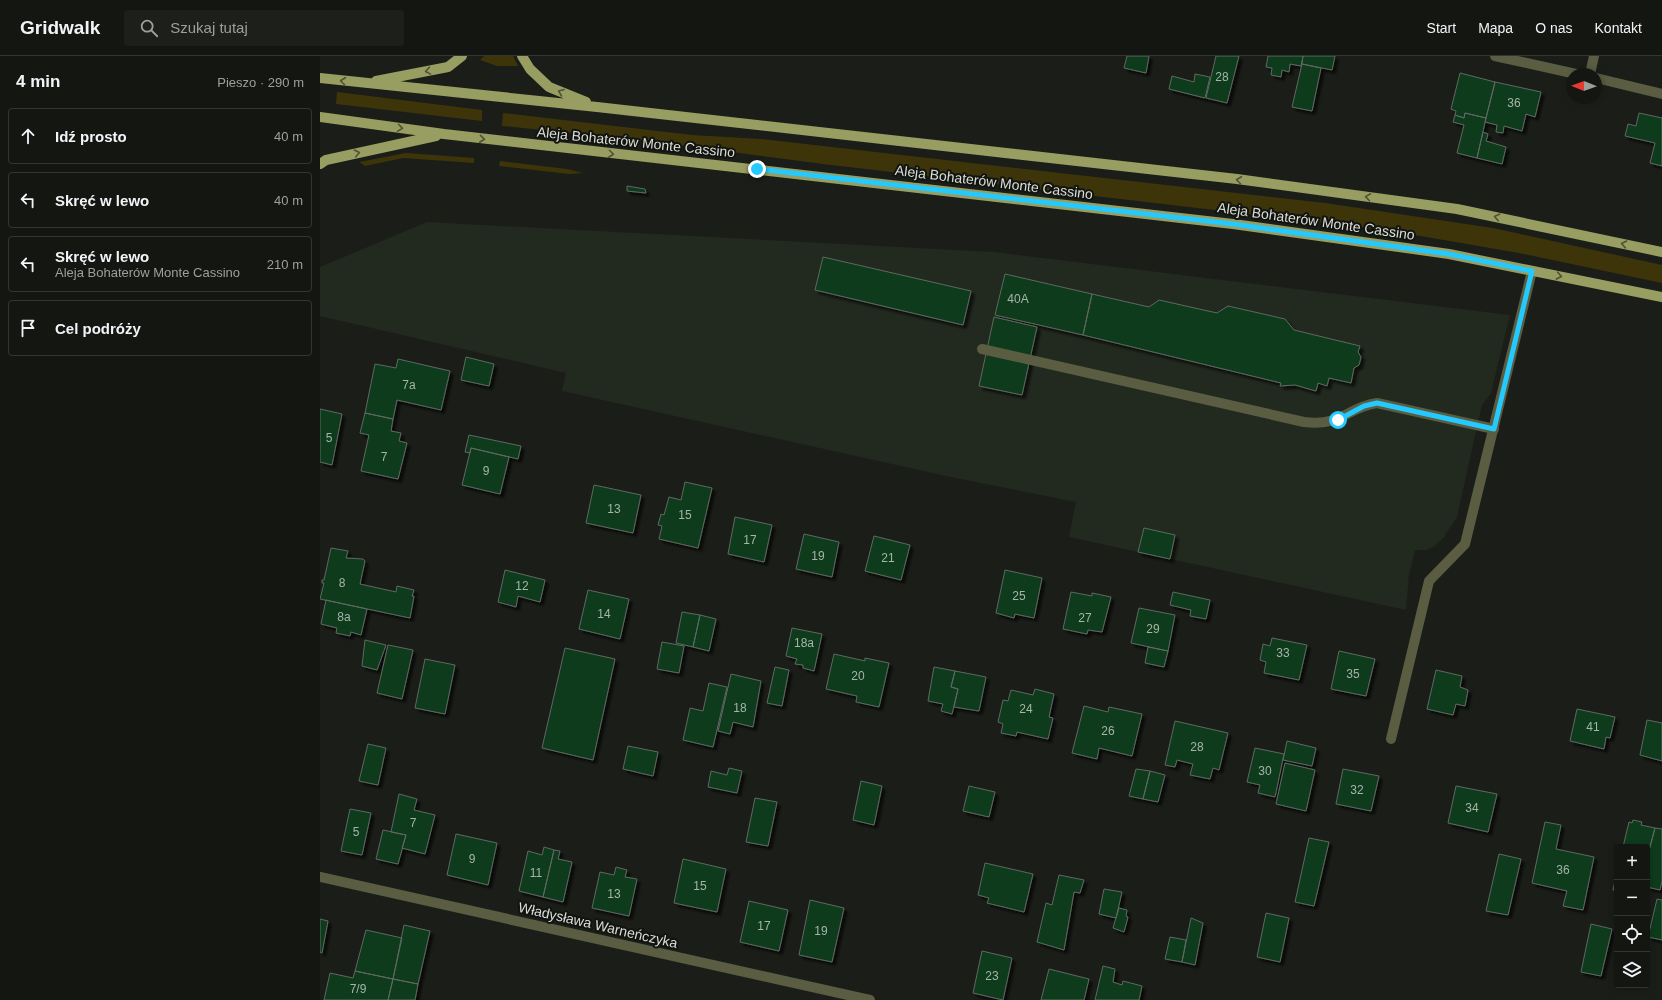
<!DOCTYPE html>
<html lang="pl">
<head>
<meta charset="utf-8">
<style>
  :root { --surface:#141612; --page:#1d1f1b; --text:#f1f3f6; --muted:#9d9f9f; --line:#333532 }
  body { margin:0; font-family:Helvetica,sans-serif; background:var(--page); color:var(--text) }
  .controls { position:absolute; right:12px; bottom:12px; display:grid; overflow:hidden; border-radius:4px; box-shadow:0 2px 6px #0003 }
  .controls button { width:36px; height:36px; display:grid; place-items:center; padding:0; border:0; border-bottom:1px solid var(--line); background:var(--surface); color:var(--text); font:20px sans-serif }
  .compass { position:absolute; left:1246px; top:12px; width:36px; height:36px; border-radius:50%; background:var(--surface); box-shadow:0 2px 6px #0003; rotate:271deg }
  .stop { position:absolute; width:12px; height:12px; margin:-9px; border:3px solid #24c9fe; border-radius:50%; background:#fff }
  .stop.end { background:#24c9fe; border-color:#fff; box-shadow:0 1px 4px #0008 }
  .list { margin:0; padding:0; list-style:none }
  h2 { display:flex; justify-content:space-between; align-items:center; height:52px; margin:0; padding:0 16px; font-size:17px }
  h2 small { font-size:13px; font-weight:400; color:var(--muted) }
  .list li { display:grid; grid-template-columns:26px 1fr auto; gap:12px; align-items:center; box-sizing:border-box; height:56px; margin:0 8px 8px; padding:0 8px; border:1px solid var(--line); border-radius:4px }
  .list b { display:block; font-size:15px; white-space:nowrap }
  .list p { margin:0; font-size:13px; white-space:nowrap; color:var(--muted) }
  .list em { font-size:13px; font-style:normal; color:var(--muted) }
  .icon { flex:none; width:22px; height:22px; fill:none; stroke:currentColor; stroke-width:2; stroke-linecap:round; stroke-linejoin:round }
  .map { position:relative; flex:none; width:1342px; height:944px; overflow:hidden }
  header { display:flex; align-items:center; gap:24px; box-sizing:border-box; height:56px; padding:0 20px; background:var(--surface); border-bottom:1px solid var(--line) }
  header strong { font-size:19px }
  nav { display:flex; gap:22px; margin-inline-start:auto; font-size:14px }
  .search { width:280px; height:36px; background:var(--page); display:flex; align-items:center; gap:10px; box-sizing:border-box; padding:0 14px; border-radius:4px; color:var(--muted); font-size:15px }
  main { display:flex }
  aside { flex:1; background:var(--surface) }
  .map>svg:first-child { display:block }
  .built { fill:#22291e }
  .green { fill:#3e340a }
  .building { fill:#093b1c; stroke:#616862; filter:url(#shadow) }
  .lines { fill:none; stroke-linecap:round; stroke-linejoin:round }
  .lane { stroke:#5a5d41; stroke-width:10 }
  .street { stroke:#5a5d41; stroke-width:10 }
  .primary { stroke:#989e62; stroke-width:10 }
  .oneway { stroke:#4e5334 }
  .route { stroke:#24c9fe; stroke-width:5 }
  .labels { text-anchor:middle; stroke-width:4; stroke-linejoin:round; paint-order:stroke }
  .number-label { font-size:12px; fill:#a6b4aa }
  .street-label { font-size:14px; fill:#dbddd9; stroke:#12150f }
</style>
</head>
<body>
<header>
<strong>Gridwalk</strong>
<div class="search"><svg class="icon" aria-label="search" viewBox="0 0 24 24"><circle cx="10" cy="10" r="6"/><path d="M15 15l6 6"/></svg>Szukaj tutaj</div>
<nav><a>Start</a><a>Mapa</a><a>O nas</a><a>Kontakt</a></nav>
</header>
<main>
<aside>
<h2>4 min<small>Pieszo · 290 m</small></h2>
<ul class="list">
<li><svg class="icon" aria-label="ahead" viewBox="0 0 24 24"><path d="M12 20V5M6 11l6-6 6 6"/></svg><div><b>Idź prosto</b></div><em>40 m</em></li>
<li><svg class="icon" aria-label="left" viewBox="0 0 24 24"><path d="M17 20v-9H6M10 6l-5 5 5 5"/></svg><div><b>Skręć w lewo</b></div><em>40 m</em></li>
<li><svg class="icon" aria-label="left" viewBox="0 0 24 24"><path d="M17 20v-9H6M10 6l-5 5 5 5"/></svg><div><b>Skręć w lewo</b><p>Aleja Bohaterów Monte Cassino</p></div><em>210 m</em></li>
<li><svg class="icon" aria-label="arrive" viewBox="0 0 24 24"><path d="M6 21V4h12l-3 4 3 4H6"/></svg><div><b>Cel podróży</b></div></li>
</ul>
</aside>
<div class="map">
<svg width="1342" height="944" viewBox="0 0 1342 944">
  <defs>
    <filter id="shadow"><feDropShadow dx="3.5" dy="3.5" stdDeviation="1" flood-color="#0009"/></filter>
  </defs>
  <rect width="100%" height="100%" fill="#1b1e18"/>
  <path class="built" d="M107,166l567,30 516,63 -19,78 -9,12 -25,112 -13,20 -9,9 -9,4h-11l-6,25 -3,35 -337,-73 7,-35 -130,-26 -384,-85 4,-18 -246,-57v-49z"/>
  <path class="green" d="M164,0h29l5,10h-21l-17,-6z
    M17,36l145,18v11l-146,-17z
    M183,57l189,22 69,4 564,64 168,25 169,37v18l-143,-30 -133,-23 -563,-66 -190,-25 -131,-13z
    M86,97l68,5v5l-71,-5 -38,8 -6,-4z
    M180,105l67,8 16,4 -14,1 -70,-8z"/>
  <path class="building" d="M807,0h22l-3,17 -22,-5z
    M896,0h23l-12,47 -21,-5z
    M948,0h35l-2,10 -11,-2 -1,8 -7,-2 -1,7 -10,-2 1,-7 -6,-1z
    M983,0h32l-3,14 -30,-6z
    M982,8l19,4 -9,43 -20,-4z
    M1140,17l35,9 -9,36 -21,-5 -1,5 -9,-3 1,-4 -5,-2z
    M875,18l15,3 -5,21 -36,-9 3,-13 22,6z
    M1175,26l46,10 -6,25 -9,-3 -4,17 -18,-5 -1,7 -7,-1 1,-7 -12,-3z
    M1145,57l21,5 -9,40 -20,-5 7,-28 -11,-3 2,-7 9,3z
    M1319,57l23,5v48l-12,-3 5,-20 -30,-7 3,-12 8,2z
    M1163,76l5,2 -2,7 20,6 -4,17 -25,-6z
    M307,130l18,3 1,4 -19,-2z
    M503,201l148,34 -8,34 -148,-35z
    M685,218l87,20 -9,41 -88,-20z
    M772,238l57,13 10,-7 58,13 11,-7 57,13 9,11 66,16 -2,6 3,5 -2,8 -5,3 -3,15 -22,-5 -2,8 -9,-3 -2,8 -21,-6 -15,1 1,-3 -198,-48z
    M674,261l43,10 -15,68 -43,-9z
    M146,301l28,7 -5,22 -28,-6z
    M78,303l52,12 -9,39 -44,-10 -4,19 -28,-6 10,-49 21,4z
    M0,353l22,5 -10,51 -12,-3z
    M45,357l28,6 -2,12 10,2 -2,8 8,2 -9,36 -37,-8 8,-36 -9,-2z
    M149,379l52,11 -3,13 -47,-11 -1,5 -5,-1z
    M151,392l38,9 -9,37 -38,-9z
    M365,426l27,6 -14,60 -39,-9 3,-13 -4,-1 3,-11 3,1 5,-18 12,3z
    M274,429l47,10 -8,38 -47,-10z
    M415,461l37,8 -8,37 -36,-8z
    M824,472l31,7 -5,24 -32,-7z
    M484,478l35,8 -7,35 -36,-8z
    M554,480l36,9 -9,35 -36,-9z
    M11,492l17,3 -2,7 17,1 2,2 -5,23 36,8 1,-6 17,4 -2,6h2l-4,22 -90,-19 4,-16h-2v-3h2z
    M185,514l40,10 -5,22 -22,-6 -2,11 -18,-5z
    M685,514l37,8 -8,40 -19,-4 -1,4 -18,-5z
    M268,534l41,9 -9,40 -41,-10z
    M751,536l21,4v-3l19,4 -9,35 -14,-2 -1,4 -24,-5z
    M853,536l37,8 -4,19 -16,-3 1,-6 -21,-5z
    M6,544l41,9 -6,26 -10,-3 -1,4 -14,-3 1,-5 -16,-4z
    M819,552l36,7 -7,36 -37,-8z
    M362,556l18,3 -7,32 -17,-4z
    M380,559l16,4 -7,32 -16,-4z
    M472,572l30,6 -8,37 -11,-3v-3l-8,-1 2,-5 -11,-3z
    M952,582l35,7 -8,35 -35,-7 2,-11 -6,-2 3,-16 7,2z
    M45,584l21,5 -9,25 -15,-4z
    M342,586l22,4 -5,27 -22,-4z
    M68,589l25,5 -11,49 -25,-6z
    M828,591l20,4 -4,16 -19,-4z
    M245,592l50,11 -22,101 -51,-12z
    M1019,595l36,8 -9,37 -35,-7z
    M514,598l31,7v-3l24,5 -10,44 -23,-5 1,-6 -31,-7z
    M105,603l30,6 -10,49 -30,-6z
    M455,611l14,3 -7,36 -15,-3z
    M614,611l21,4 -4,16 7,2 -6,25 -11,-3 2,-7 -15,-3z
    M1116,614l26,6 -2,11 8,3 -3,16 -9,-2 -3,11 -26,-6z
    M635,615l31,6 -7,34 -25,-4 4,-18 -7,-2z
    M411,618l30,7 -8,46 -20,-5 -3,12 -12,-3z
    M389,627l18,4 -14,60 -30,-7 7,-32 13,3z
    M715,633l19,5 -5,23 4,1 -5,21 -31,-7 -1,4 -15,-3 2,-9 -5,-2 5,-22 5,1 3,-11 22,5z
    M764,650l24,6 1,-5 33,7 -10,42 -33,-8 -2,11 -25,-6z
    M1257,653l38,8 -5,21 -4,-1 -2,12 -34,-8z
    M1327,664l15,3v38l-22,-6z
    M855,665l53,12 -9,37 -6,-2 -3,11 -20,-4 3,-11 -16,-4 -2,7 -10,-2z
    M967,685l29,7 -4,18 -29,-6z
    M48,688l18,4 -8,37 -19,-4z
    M308,690l30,6 -5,24 -30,-7z
    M935,692l29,6 -9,43 -17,-4 2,-8 -13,-3z
    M965,707l30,7 -9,41 -30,-7z
    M409,712l13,3 -5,22 -29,-6 3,-16 16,4z
    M816,713l14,2 -7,28 -14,-3z
    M1023,713l36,7 -8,35 -35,-7z
    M830,715l15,4 -7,27 -15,-3z
    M541,725l21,5 -8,39 -21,-5z
    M649,730l26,6 -6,25 -26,-6z
    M1136,730l41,8 -9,38 -40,-9z
    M79,738l18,5 -3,11 21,5 -10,39 -23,-6 4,-13 -15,-3z
    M435,742l22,4 -9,44 -22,-4z
    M30,753l21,4 -9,42 -21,-4z
    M1313,764l9,2 -1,3 14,3 -8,30v-11h-24l6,-25 3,1z
    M1225,766l16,3 -5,24 38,8 -11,53 -20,-4 4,-15 -35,-8z
    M1335,772l7,1v52l-2,9 -13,-3v-29z
    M63,774l23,5 -8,29 -22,-5z
    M136,778l41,9 -9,42 -41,-10z
    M989,782l20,4 -15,64 -19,-4z
    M224,791l10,3 -11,47 -24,-6 9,-40 14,4z
    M234,794l6,1 -2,8 14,3 -9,40 -20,-5z
    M1179,798l22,5 -13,56 -22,-4z
    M363,803l43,10 -9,43 -43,-9z
    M665,807l48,11 -9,38 -37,-9 2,-5 -11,-3z
    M296,811l11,3 -2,7 12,2 -8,37 -37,-8 8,-36 14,3z
    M1297,816v19l-4,-1z
    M739,819l25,5 -4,13 -6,-1 -10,58 -27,-8 9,-39 6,2z
    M784,833l18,3 -6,26 -17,-4z
    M1337,843l5,1v40l-14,-3z
    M490,844l34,8 -12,54 -33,-7z
    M429,845l39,9 -9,41 -39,-9z
    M799,852l8,2 -1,6 2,1 -4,15 -11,-4z
    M946,857l23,5 -9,44 -23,-5z
    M871,862l12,5 -8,42 -13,-3z
    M0,863l8,2 -6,32 -2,-1z
    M1271,868l21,5 -11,47 -20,-4z
    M84,869l26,6 -12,53 -25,-5z
    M46,874l36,8 -9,41 -38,-8z
    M850,881l16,3 -4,22 -17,-3z
    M662,895l30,7 -9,42 -30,-7z
    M783,910l12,3 -2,13 9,3 1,-4 19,5 -3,14h-44z
    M729,913l40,10 -5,21h-43z
    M35,915l38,8 -5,21h-64l6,-27 23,5z
    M73,923l25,5 -3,16h-27z"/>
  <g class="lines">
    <path class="lane" d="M662,293l322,73c38,5 43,-15 73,-19l117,26"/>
    <path class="street" d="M1175,0l81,18
      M1270,18l4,-18
      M1276,22l66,16
      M1071,683l38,-158 36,-37 67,-273
      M0,821l550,123"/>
    <path class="primary" d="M202,0l8,13 19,18 37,15
      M0,22l277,29 640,72 220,30 205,43
      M56,25l72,-14 14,-11
      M0,61l124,17 789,90 216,30 213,43
      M0,108l6,-4 110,-24"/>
  </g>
  <defs><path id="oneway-chevron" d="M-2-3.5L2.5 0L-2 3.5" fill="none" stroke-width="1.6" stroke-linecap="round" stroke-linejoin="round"/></defs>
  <g class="oneway">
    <use href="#oneway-chevron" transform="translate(108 15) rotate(170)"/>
    <use href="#oneway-chevron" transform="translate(23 25) rotate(-173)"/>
    <use href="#oneway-chevron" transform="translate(241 36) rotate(-158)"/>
    <use href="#oneway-chevron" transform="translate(80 72) rotate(8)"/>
    <use href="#oneway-chevron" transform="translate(162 83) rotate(6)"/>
    <use href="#oneway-chevron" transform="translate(37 97) rotate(-12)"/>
    <use href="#oneway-chevron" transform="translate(291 98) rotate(7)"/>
    <use href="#oneway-chevron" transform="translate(919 124) rotate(-173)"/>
    <use href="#oneway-chevron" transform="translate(1048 141) rotate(-172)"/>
    <use href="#oneway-chevron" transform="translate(1177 161) rotate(-168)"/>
    <use href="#oneway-chevron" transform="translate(1304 188) rotate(-168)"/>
    <use href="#oneway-chevron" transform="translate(1239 220) rotate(11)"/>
  </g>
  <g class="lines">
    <path class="route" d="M437,113l476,55 216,30 83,17 -38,158 -117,-26 -13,3 -26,14"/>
  </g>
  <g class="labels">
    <g class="number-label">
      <text x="902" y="25">28</text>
      <text x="1194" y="51">36</text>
      <text x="698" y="247">40A</text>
      <text x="89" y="333">7a</text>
      <text x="9" y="386">5</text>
      <text x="64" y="405">7</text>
      <text x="166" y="419">9</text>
      <text x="294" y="457">13</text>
      <text x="365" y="463">15</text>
      <text x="430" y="488">17</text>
      <text x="498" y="504">19</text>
      <text x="568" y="506">21</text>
      <text x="22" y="531">8</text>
      <text x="202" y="534">12</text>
      <text x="699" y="544">25</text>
      <text x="284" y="562">14</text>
      <text x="24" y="565">8a</text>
      <text x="765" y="566">27</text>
      <text x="833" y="577">29</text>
      <text x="484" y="591">18a</text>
      <text x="963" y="601">33</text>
      <text x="1033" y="622">35</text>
      <text x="538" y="624">20</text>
      <text x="420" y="656">18</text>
      <text x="706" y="657">24</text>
      <text x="1273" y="675">41</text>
      <text x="788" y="679">26</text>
      <text x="877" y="695">28</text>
      <text x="945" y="719">30</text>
      <text x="1037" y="738">32</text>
      <text x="1152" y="756">34</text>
      <text x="93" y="771">7</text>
      <text x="36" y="780">5</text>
      <text x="152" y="807">9</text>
      <text x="1243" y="818">36</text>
      <text x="216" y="821">11</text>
      <text x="380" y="834">15</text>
      <text x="294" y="842">13</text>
      <text x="444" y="874">17</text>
      <text x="501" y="879">19</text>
      <text x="672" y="924">23</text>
      <text x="38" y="937">7/9</text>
    </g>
    <g class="street-label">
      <text transform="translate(316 86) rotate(6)" y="5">Aleja Bohaterów Monte Cassino</text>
      <text transform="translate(674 126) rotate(7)" y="5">Aleja Bohaterów Monte Cassino</text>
      <text transform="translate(996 165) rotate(8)" y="5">Aleja Bohaterów Monte Cassino</text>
      <text transform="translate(278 869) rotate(13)" y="5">Władysława Warneńczyka</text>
    </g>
  </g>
</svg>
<div class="controls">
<button>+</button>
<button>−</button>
<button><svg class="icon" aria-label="locate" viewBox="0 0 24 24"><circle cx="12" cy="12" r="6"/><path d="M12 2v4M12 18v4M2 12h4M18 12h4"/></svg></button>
<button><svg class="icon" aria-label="layers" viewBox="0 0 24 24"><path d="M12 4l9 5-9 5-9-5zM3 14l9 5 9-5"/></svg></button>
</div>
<svg class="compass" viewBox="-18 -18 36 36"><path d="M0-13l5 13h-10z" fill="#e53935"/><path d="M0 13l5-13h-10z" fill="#9d9f9f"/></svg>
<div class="stop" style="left:1018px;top:364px"></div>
<div class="stop end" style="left:437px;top:113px"></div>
</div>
</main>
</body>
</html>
